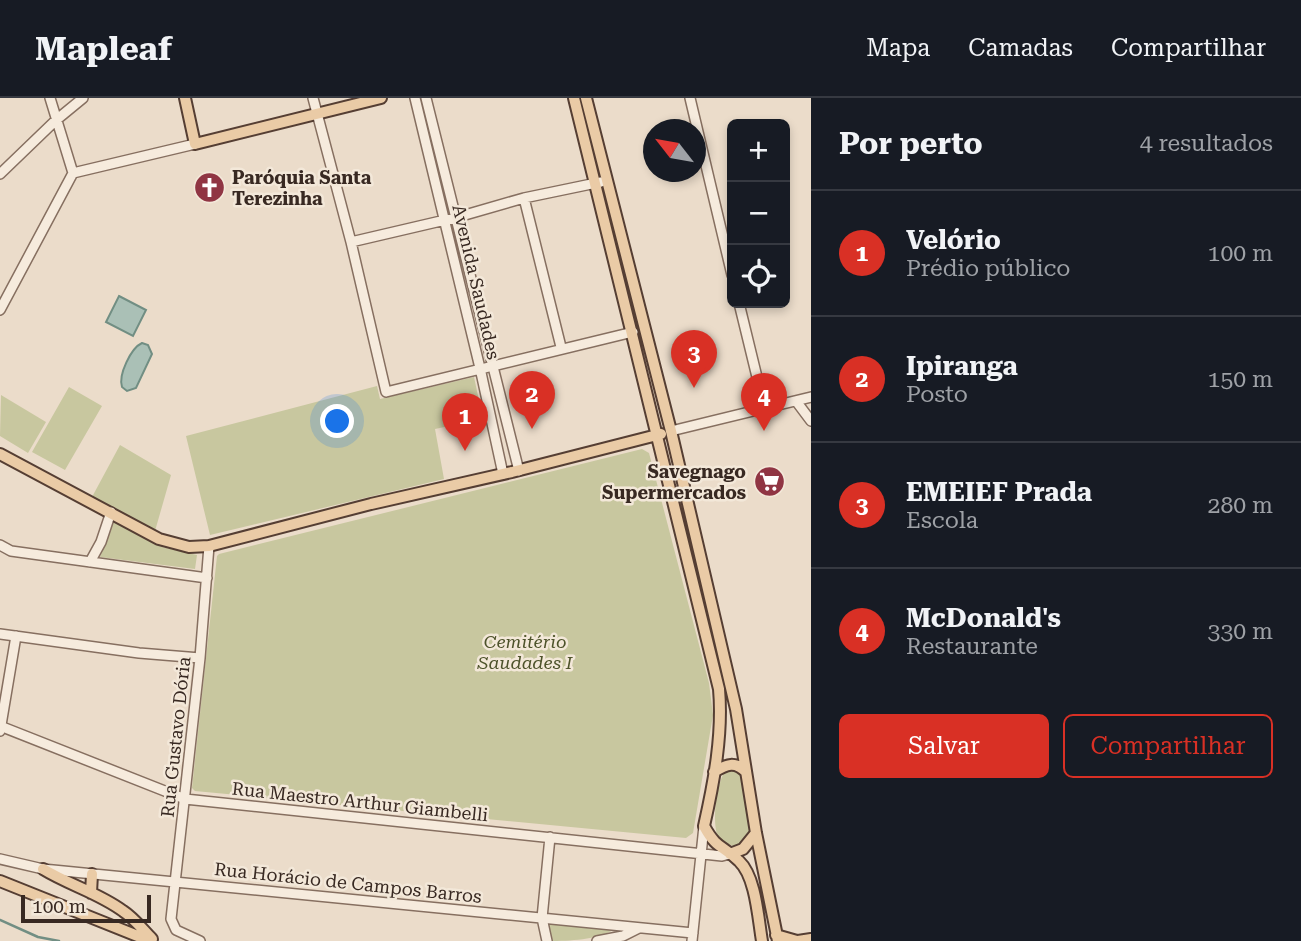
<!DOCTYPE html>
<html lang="pt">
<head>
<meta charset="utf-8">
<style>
  :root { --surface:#171b24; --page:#242831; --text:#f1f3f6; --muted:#9ea1a6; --line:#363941; --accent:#d93025 }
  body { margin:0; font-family:"Roboto Serif",serif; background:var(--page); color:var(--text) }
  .controls { position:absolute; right:21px; top:21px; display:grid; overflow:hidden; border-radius:10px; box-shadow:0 4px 10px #0003 }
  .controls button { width:63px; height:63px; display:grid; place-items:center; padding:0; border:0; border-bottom:2px solid var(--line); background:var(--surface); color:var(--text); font:35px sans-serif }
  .compass { position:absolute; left:643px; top:21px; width:63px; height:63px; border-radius:50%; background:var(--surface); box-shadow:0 4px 10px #0003; rotate:301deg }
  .scale { position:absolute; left:21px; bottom:18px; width:130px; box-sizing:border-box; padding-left:7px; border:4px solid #382922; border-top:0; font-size:19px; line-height:24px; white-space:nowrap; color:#382922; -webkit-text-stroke:5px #f3e8d9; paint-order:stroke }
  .you { position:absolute; left:338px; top:324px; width:24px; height:24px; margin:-18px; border:5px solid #fff; border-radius:50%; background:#1a73e8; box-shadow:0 0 0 10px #1a73e833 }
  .badge { display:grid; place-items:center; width:46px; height:46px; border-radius:50%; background:var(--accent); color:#fff; font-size:23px; font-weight:700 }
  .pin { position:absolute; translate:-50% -58px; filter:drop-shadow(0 2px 4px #0008) }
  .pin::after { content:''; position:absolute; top:37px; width:24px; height:21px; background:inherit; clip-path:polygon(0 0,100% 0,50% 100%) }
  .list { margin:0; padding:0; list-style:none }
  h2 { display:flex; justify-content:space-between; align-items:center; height:91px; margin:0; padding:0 28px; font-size:30px }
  h2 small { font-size:23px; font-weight:400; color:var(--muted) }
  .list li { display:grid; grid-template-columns:46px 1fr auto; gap:21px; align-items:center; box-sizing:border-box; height:126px; padding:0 28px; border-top:2px solid var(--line) }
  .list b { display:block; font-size:26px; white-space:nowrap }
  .list p { margin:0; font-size:23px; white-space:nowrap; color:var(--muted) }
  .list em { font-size:23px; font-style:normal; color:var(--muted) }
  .actions { display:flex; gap:14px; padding:21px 28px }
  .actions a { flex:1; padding:16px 0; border:2px solid var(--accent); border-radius:10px; text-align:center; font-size:24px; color:var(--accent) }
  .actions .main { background:var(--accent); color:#fff }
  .icon { flex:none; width:38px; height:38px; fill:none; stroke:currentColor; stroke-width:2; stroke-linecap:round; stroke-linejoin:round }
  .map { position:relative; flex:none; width:811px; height:843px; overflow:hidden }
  header { display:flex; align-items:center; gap:42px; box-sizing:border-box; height:98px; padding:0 35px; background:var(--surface); border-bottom:2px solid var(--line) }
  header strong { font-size:33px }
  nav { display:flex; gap:38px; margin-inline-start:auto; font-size:24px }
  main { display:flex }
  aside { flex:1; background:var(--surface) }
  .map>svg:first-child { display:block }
  .green { fill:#c8c79f }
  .water { fill:#aac0b6; stroke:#718e83; stroke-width:2 }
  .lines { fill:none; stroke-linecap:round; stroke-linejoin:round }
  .stream { stroke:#718e83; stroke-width:2.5 }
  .minor-casing { stroke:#866f60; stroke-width:12 }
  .major-casing { stroke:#553e33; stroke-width:14 }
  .minor { stroke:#f6ebdd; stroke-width:9 }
  .major { stroke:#eacba6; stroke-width:10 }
  .labels { text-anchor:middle; stroke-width:5; stroke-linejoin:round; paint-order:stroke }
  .poi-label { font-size:18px; font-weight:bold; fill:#382922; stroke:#f3e8d9; text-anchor:start }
  .street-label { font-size:18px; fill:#382922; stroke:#f3e8d9 }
  .park-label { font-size:18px; font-style:italic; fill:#4e532b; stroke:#f3e8d9 }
</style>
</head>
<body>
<header>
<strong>Mapleaf</strong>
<nav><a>Mapa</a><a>Camadas</a><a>Compartilhar</a></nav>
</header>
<main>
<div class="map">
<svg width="811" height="843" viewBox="0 0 811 843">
  <rect width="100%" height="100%" fill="#ebdcca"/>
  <path class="green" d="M474,279l9,42 -48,10 9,50 -234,56 -24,-99 191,-50 3,13z
    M69,289l33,19 -37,64 -33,-18z
    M1,297l45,27 -18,31 -28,-17z
    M120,347l51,30 -16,56 -63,-34z
    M642,351l7,4 60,230 4,32 -20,118 -7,5 -491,-47 -3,-3 25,-232 2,-2z
    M114,423l48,26 35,8 -2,14 -95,-12z
    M733,671l9,5 10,58 -4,8 -15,6 -14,-6c-8,-16 -3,-55 6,-69z
    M545,825l70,6c-19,11 -45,12 -66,12z"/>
  <path class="water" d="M119,198l27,14 -13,26 -27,-14z
    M142,245l6,2 4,9 -16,34 -9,3 -5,-4c-4,-12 9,-39 20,-44z"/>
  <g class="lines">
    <path class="stream" d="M0,822l38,17 21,4"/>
    <defs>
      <path id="minor" d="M313,0l38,144 35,150 247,-60
        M415,0l65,270 23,106
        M426,0l93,373
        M690,0l42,177
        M73,75l122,-29
        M0,76l55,-53 28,-23
        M524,100l37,149
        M351,144l107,-25 66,-19 77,-16
        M739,205l26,107
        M0,212l73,-137 -23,-75
        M796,303l15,20
        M671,333l140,-34
        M0,447l11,6 196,27
        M90,464l11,-20 10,-30
        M0,536l139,19 61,5
        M0,628l185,73 537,57 8,-2
        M0,633l16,-95
        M0,761l43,10 650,64
        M200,843l-24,-11 -5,-11 29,-261 9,-112
        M547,843l-5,-23 8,-81
        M597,843l26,-5 16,-8
        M692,843l12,-115"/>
      <path id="major" d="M185,0l10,46 186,-46
        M574,0l145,591c4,45 -5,93 -15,137 13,24 19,19 35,35 17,16 19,57 23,80
        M586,0l85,333 65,278 20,124 22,108
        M0,356l159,85 30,8 20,-1 162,-42 141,-32 149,-38
        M714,674c13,-8 21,-11 32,0
        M730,756l13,-5 13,-16
        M43,771c26,16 56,24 80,42 11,7 20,19 29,28
        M0,783l150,60
        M91,795l1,-19
        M776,837l21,6
        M798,843l13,-2"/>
    </defs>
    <use href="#minor" class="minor-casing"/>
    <use href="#major" class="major-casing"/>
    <use href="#minor" class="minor"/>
    <use href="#major" class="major"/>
  </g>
  <defs>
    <symbol id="church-disc" viewBox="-11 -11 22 22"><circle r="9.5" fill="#903543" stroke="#f3e8d9"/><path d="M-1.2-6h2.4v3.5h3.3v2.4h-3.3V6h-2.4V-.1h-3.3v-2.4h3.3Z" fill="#fff"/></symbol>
    <symbol id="supermarket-disc" viewBox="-11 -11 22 22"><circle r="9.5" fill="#903543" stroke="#f3e8d9"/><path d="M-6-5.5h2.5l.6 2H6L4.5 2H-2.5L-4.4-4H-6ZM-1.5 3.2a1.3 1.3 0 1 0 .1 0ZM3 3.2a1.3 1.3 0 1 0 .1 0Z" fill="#fff"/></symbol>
  </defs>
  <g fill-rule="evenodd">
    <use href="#church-disc" x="192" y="72" width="35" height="35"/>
    <use href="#supermarket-disc" x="752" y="366" width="35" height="35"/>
  </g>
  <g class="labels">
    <g class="poi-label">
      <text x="232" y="86">Paróquia Santa<tspan x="232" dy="21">Terezinha</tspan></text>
      <text x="746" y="380" text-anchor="end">Savegnago<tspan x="746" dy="21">Supermercados</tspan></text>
    </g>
    <g class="street-label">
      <text transform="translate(476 184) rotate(77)" y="6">Avenida Saudades</text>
      <text transform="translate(176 639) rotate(-84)" y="6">Rua Gustavo Dória</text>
      <text transform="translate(360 704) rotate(6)" y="6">Rua Maestro Arthur Giambelli</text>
      <text transform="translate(348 785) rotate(6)" y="6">Rua Horácio de Campos Barros</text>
    </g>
    <g class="park-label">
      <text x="525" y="550">Cemitério<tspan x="525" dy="21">Saudades I</tspan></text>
    </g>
  </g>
</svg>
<div class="controls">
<button>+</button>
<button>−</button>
<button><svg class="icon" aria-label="locate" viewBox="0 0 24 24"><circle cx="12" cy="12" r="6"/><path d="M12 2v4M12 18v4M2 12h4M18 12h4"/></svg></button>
</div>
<svg class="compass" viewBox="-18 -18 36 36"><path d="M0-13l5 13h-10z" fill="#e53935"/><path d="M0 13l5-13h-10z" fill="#9ea1a6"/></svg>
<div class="scale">100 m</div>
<div class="you"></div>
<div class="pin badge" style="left:465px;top:353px">1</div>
<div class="pin badge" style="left:532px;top:331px">2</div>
<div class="pin badge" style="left:694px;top:290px">3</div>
<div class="pin badge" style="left:764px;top:333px">4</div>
</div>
<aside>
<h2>Por perto<small>4 resultados</small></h2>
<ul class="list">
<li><span class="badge">1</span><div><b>Velório</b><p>Prédio público</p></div><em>100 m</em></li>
<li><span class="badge">2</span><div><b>Ipiranga</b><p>Posto</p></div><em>150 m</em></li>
<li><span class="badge">3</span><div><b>EMEIEF Prada</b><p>Escola</p></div><em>280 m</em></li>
<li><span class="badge">4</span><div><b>McDonald's</b><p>Restaurante</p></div><em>330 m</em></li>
</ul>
<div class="actions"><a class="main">Salvar</a><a>Compartilhar</a></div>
</aside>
</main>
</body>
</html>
